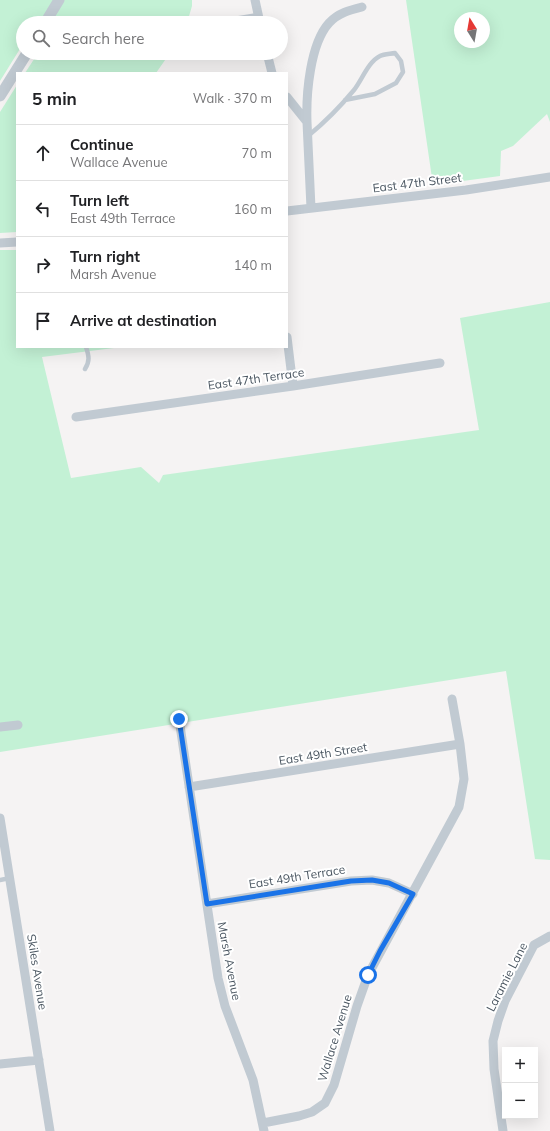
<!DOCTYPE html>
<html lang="en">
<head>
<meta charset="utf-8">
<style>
  :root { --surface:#fff; --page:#f6f6f6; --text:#202124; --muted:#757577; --line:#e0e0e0 }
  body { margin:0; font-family:Mulish,sans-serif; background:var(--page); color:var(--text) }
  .controls { position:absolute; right:12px; bottom:12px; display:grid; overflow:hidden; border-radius:0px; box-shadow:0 4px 16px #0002 }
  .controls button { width:36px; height:36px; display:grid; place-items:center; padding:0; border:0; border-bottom:1px solid var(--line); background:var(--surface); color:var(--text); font:20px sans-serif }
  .compass { position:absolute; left:454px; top:12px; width:36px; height:36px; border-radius:50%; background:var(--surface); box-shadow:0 4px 16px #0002; rotate:349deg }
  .stop { position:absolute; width:12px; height:12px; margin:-9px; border:3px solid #1a73e8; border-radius:50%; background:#fff }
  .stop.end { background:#1a73e8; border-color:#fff; box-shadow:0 1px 4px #0008 }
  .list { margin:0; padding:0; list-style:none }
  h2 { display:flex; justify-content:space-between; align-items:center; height:52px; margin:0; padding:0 16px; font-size:17px }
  h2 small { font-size:13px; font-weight:400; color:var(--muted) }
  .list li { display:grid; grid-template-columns:26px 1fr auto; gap:12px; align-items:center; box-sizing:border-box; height:56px; padding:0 16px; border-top:1px solid var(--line) }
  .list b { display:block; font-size:15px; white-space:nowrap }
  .list p { margin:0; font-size:13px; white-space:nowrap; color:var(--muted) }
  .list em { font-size:13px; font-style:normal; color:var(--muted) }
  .icon { flex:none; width:22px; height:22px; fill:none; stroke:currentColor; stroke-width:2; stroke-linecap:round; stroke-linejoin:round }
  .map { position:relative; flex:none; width:550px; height:1131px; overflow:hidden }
  .search { position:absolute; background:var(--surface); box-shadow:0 4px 16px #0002; left:16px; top:16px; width:272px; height:44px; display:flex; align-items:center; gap:10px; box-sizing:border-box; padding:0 14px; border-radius:22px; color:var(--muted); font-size:15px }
  .panel { position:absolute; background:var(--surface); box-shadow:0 4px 16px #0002; left:16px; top:72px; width:272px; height:276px; border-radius:0px }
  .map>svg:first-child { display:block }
  .green { fill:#c3f1d5; fill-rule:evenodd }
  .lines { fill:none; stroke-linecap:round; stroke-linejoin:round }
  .service { stroke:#c1cad2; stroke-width:4.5 }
  .minor { stroke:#c1cad2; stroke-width:9 }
  .tertiary { stroke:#c1cad2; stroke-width:11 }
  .route { stroke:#1a73e8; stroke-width:5 }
  .labels { text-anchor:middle; stroke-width:4; stroke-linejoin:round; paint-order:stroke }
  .street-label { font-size:12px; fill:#4a5661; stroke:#fff }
</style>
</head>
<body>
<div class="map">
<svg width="550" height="1131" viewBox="0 0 550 1131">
  <rect width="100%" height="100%" fill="#f5f3f3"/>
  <path class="green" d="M0,0h192v6l-5,17h-164v21l-23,37z
    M406,0h144v122l-3,-8 -34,32 -12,5 -1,25 -67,9zM460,18h24v24h-24z
    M38,53h132l-14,20h-131z
    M17,85v147l-17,1v-121z
    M0,250h17v97h105l-80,10 29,121 70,-11 18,16 4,-8 316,-45 -19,-112 90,-16v558l-15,-1 -29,-188 -506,81z"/>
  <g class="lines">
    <path class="service" d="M210,23l48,-8
      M308,136c17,-14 32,-29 46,-46 8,-10 14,-28 26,-34 4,-2 10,-2 15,-3l6,8 2,11 -7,11 -21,11 -30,6
      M85,369c5,-8 4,-13 1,-22
      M0,880l10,-2"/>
    <path class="minor" d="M255,0l5,23
      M267,53l5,20
      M287,97l20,25 4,86
      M307,122c-1,-28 3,-78 22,-99 9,-10 21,-13 33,-16
      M287,211l179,-21 84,-13
      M0,243l17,-1
      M287,337l6,49
      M76,417l217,-31 147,-23
      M179,719l39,259 7,28 28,74 11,51
      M0,727l18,-2
      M189,787l271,-43
      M0,818l50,313
      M207,904l144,-23 21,-1 17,3 24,11
      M0,1064l39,-4
      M263,1123l36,-7 13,-4 13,-9 9,-18 23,-79 11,-31 91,-168 5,-28 -4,-35 -8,-45
      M503,1131l-9,-62 -1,-28 5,-20 7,-20 29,-56 16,-9"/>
    <path class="tertiary" d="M45,23l14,-23
      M0,96l27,-43"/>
  </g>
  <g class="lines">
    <path class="route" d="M179,719l28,185 144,-23 21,-1 17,3 24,11 -33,57 -12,24"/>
  </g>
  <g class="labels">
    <g class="street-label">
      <text transform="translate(417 183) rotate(-7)" y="4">East 47th Street</text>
      <text transform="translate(256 379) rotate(-8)" y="4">East 47th Terrace</text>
      <text transform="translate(323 754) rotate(-9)" y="4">East 49th Street</text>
      <text transform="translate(297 877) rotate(-9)" y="4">East 49th Terrace</text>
      <text transform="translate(229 961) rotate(79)" y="4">Marsh Avenue</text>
      <text transform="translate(37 972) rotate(81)" y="4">Skiles Avenue</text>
      <text transform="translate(507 977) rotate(-63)" y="4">Laramie Lane</text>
      <text transform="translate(335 1038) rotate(-73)" y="4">Wallace Avenue</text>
    </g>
  </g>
</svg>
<div class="controls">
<button>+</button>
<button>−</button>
</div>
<svg class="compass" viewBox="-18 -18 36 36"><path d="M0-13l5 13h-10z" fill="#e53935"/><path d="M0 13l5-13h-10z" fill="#757577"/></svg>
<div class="stop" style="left:368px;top:975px"></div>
<div class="stop end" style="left:179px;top:719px"></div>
<div class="search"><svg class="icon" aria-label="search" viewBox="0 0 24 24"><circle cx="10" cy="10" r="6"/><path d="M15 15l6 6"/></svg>Search here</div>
<section class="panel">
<h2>5 min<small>Walk · 370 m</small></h2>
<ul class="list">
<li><svg class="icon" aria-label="ahead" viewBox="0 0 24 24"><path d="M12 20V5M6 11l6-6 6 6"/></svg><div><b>Continue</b><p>Wallace Avenue</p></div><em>70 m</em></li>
<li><svg class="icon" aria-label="left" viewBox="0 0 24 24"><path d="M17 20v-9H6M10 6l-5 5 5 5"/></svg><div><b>Turn left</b><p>East 49th Terrace</p></div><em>160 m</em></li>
<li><svg class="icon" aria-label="right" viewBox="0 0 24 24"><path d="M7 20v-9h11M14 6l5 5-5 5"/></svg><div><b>Turn right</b><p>Marsh Avenue</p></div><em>140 m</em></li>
<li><svg class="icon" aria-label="arrive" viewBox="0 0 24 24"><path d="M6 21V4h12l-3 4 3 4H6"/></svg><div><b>Arrive at destination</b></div></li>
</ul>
</section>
</div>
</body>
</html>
